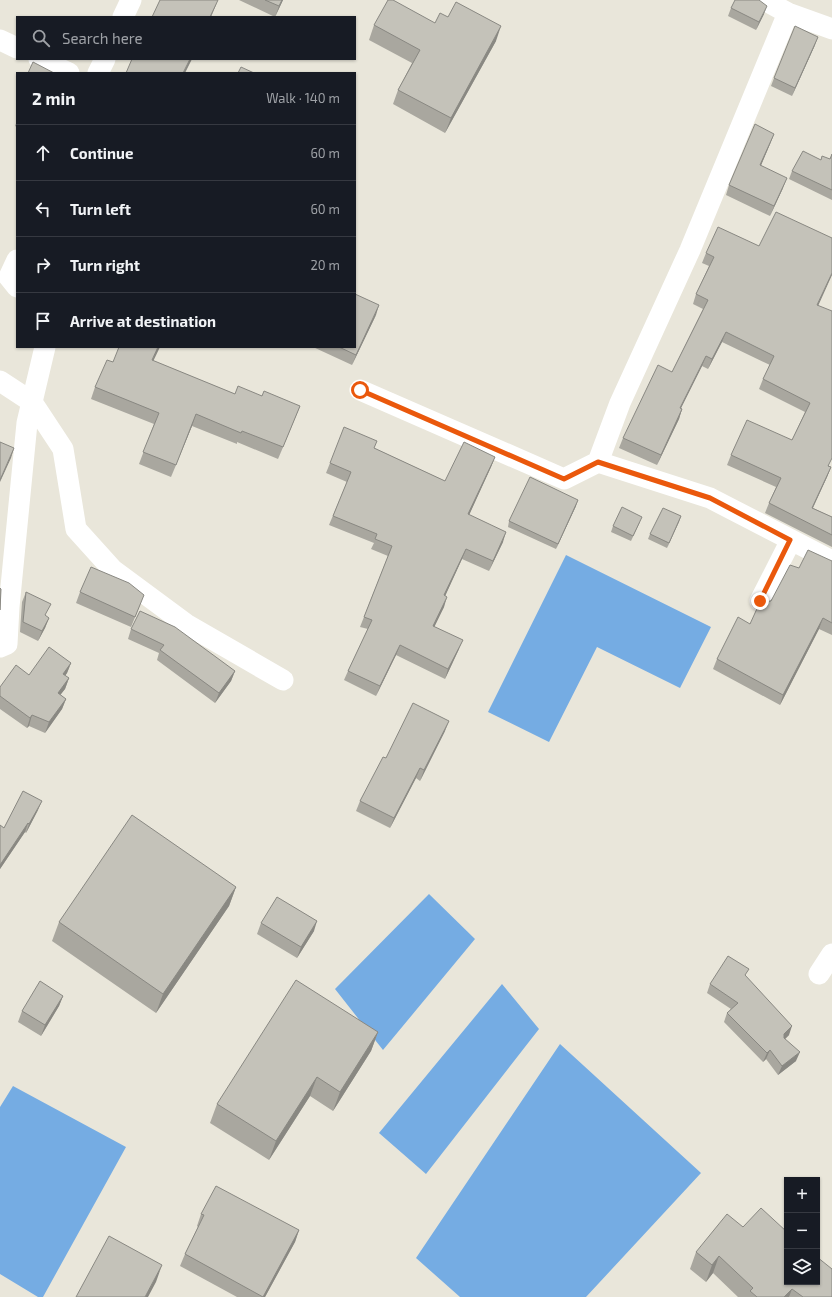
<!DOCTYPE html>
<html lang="en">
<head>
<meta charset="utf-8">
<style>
  :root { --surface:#171b24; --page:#20242c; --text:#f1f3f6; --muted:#9ea1a6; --line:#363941 }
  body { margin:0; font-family:"Exo 2",sans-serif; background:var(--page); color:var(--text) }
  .controls { position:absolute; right:12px; bottom:12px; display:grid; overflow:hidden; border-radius:0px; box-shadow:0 1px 3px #0004 }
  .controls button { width:36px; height:36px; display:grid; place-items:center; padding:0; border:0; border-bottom:1px solid var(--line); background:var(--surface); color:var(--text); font:20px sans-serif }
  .stop { position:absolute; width:12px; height:12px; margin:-9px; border:3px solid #ea580c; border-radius:50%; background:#fff }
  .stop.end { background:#ea580c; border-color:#fff; box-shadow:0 1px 4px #0008 }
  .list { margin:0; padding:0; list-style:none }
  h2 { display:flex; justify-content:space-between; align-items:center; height:52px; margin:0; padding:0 16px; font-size:17px }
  h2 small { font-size:13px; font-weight:400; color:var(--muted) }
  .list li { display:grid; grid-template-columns:26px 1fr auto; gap:12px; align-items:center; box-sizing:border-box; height:56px; padding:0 16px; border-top:1px solid var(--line) }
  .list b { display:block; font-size:15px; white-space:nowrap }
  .list em { font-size:13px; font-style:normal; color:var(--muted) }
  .icon { flex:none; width:22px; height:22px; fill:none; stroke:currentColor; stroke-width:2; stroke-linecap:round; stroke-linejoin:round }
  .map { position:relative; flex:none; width:832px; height:1297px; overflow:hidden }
  .search { position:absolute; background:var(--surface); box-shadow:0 1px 3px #0004; left:16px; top:16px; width:340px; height:44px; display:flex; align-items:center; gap:10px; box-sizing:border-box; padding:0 14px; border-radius:0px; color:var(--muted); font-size:15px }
  .panel { position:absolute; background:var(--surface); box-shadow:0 1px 3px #0004; left:16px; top:72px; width:340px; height:276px; border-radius:0px }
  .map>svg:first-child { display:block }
  .water { fill:#75ace3 }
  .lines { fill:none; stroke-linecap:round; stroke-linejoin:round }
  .minor { stroke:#fff; stroke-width:21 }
  .wall { fill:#a9a79f }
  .shaded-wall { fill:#898882 }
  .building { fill:#c4c2b9; stroke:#898882 }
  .route { stroke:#ea580c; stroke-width:5 }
</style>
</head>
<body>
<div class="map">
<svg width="832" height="1297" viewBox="0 0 832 1297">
  <rect width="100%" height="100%" fill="#e9e6da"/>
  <path class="water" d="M566,555l145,72 -31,61 -83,-41 -48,95 -61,-30z
    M429,894l46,45 -92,111 -48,-61z
    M502,984l37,45 -113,145 -47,-41z
    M560,1044l141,129 -115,124h-126l-44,-39z
    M13,1086l113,61 -83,150h-5l-38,-23v-167z"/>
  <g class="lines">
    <path class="minor" d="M764,0l24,13 44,16
      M788,13l-98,237 -70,153 -22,59 112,36 122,63
      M123,17l8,-17
      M0,40l17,8
      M39,59l30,14
      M98,73l7,-14
      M17,260l-8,17 8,10
      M0,381l32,21 31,47 13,80 37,41 73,54 97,56
      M360,390l204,89 34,-17
      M760,601l31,-61
      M0,647l7,-3 2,-37 18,-184 18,-76
      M819,974l13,-20"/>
  </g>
  <path class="wall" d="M239,0h44l-8,17z
    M731,8l33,6 -8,16 -28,-14z
    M435,23l61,18 -51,92 -52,-29 5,-14 14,-27 -43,-23 5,-15z
    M815,45l-23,51 -21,-10 3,-8z
    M17,121v6l-2,-1z
    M774,134l-4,10 -9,21 22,23 -13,28 -44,-21 3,-10z
    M832,154v46l-43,-21 3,-8 29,-11 9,-1z
    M706,253l112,52 11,161 2,1 -4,10 -14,31 19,9v30l-67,-34 4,-10 7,-16 -49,-22 4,-10 61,-15 13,-28 -46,-23 4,-10 7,-14 -48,-23 -14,27 -6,-3 -21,42 1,1 -3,10 -22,46 -38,-17 4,-10 49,-66 31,-63 -10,-5 3,-10 13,-28 -7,-3z
    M376,315l-24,50 -39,-18h42z
    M153,361l82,33 27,2 38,10 -22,53 -41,-17v2l-45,-18 -21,51 -32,-13 15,-40 -63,-25 4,-12 18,-25z
    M374,448l71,33 50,-24 -4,10 -22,48 34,27 -14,29 -27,-12 -17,37 -1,11 -10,19 25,23 -14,30 -49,-24 -20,41 -32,-16 4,-9 20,-42 -8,-2 28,-71 -17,-7 3,-6 -45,-18 18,-43 -21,-9 4,-10z
    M576,506l-20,43 -48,-22 1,-6z
    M681,516l-14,32 -19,-9 2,-5z
    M640,522l-9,19 -20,-9 2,-6z
    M832,561v74l-13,-6 -39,76 -67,-36 4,-10 33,-35 49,-56z
    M26,592l20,24 3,2 -4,10 -7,13 -18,-9 2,-30z
    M80,592l60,13 -9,22 -55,-24z
    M131,629l104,42 -4,10 -16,22 -58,-43 2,-7 -31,-14z
    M71,663l-4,10 -2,3 4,2 -4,11 -5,6 6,4 -4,10 -17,24 -16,-7 -2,2 -27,-19v-22l29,-12z
    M445,731l-25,50 -4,-3 -26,50 -34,-17 4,-10 26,-43z
    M38,810l-12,23 -1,-1 -25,37v-44l4,3z
    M236,887l-7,19 -73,107 -104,-72 7,-19z
    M261,923l53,8 -17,27 -40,-24z
    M746,977l43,58 -4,4 11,22 -18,14 -12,-16 -3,3 -39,-40 3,-9 4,-4 -24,-16 3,-9z
    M63,996l-4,10 -18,30 -23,-14 4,-11z
    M378,1032l-7,19 -38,60 -23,-15 -41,64 -59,-37 7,-19z
    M201,1214l98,16 -4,12 -30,55h-28l-57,-31 5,-12 13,-27 -1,-1z
    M743,1227l89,70h-94l-25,-24 -7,9 -16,-13 6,-17z"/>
  <path class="shaded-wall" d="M218,0l-7,17h-1z
    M282,0h1l-8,17 4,-11z
    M767,6l-3,8 -8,16 3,-8z
    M501,26l-5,15 -51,92 6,-15z
    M818,37l-3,8 -23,51 3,-8z
    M190,59h2l-7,14h-2z
    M774,134l-4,10 -13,31 3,-10z
    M787,178l-4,10 -13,28 4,-10z
    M832,273v2l-18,40 3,-10z
    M379,305l-3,10 -24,50 4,-10z
    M726,332l-4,10 -14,27 4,-10z
    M158,347h2l-12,25 4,-12z
    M706,356l-4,10 -26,52 4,-10z
    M300,406l-5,11 -17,42 5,-12z
    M682,409l-3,10 -22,46 4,-10z
    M196,414l-4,12 -21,51 5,-12z
    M14,448l-3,10 -11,24v-2z
    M495,457l-4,10 -26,57 3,-10z
    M831,467l-4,10 -19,41 4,-10z
    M578,500l-2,6 -20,43 2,-5z
    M681,516l-2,6 -12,26 2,-5z
    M506,532l-3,10 -14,29 4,-10z
    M466,549l-4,10 -21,46 3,-10z
    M447,597l-3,10 -14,29 3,-10z
    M49,618l-4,10 -7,13 4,-10z
    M823,618l-4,11 -39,76 3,-10z
    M463,640l-4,9 -14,30 3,-10z
    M400,645l-4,10 -20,41 4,-10z
    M71,663l-4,10 -8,11 4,-10z
    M235,671l-4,10 -16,22 4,-10z
    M69,678l-4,11 -11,14 4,-10z
    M66,699l-4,10 -17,24 4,-11z
    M32,715l-3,11 -2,2 3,-10z
    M449,721l-4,10 -25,50 4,-11z
    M420,768l-4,10 -26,50 4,-10z
    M42,801l-4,9 -12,23 3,-9z
    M28,823l-3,9 -25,37v-4z
    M236,887l-7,19 -73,107 7,-19z
    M317,921l-3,10 -17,27 4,-11z
    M63,996l-4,10 -18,30 4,-11z
    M792,1026l-3,9 -8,8 3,-9z
    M378,1032l-7,19 -38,60 7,-19z
    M770,1050l-4,9 -3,3 4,-9z
    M800,1052l-4,9 -18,14 4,-9z
    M317,1077l-7,19 -41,64 7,-19z
    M299,1230l-4,12 -30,55h-2z
    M719,1256l-6,17 -7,9 6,-17z
    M162,1265l-6,17 -8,15h-3z
    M792,1289l-3,8h-5z"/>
  <path class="building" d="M160,0h58l-8,17h-58z
    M265,0h17l-3,6z
    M388,0h5l42,23 5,-10 8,4 8,-15 45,24 -50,92 -53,-28 22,-40 -46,-25z
    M735,0h24l8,6 -8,16 -28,-14z
    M795,26l23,11 -23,51 -21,-10z
    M132,59h58l-7,14h-57z
    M33,62l21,11h-26z
    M241,67l13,6h-16z
    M755,124l19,10 -14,31 27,13 -13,28 -45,-21z
    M803,151l18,9 1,-4 8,3 2,-5v36l-40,-19z
    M776,212l56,26v35l-15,32 15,6v147l-4,8 3,1 -19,41 20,9v18l-63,-32 12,-25 -50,-23 16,-35 45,20 18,-37 -47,-24 11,-23 -48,-24 -14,27 -6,-3 -26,52 2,1 -21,46 -38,-17 35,-73 14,7 36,-72 -12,-6 18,-37 -8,-4 12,-26 41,19z
    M355,294l24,11 -23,50 -17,-8h16z
    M119,347h39l-6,13 83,34 3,-8 24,10 2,-5 36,15 -17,41 -41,-16 -1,2 -45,-19 -20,51 -33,-13 16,-39 -64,-26 12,-27 6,2z
    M344,427l33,14 -3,7 71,33 19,-39 31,15 -27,57 38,18 -13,29 -27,-12 -22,46 3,2 -14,29 30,14 -15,29 -48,-24 -20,41 -32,-15 24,-51 -8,-3 28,-71 -17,-7 2,-5 -44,-18 18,-44 -21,-9z
    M0,442l14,6 -14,32z
    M530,477l48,23 -20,44 -49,-23z
    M622,507l20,10 -9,19 -20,-10z
    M663,508l18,8 -12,27 -19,-9z
    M808,550l24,11v62l-9,-5 -40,77 -66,-36 21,-42 12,7 10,-22 11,-1 19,-36 9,3z
    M91,567l38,16 15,12 -9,22 -55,-25z
    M0,588l1,1 -1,21z
    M26,592l25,12 -6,11 4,3 -7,13 -19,-9z
    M140,611l35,16 60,44 -16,22 -59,-43 4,-5 -33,-16z
    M49,647l22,16 -8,11 6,4 -11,15 8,6 -17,23 -17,-7 -2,3 -30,-22v-9l16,-22 13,10z
    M413,703l36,18 -25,49 -4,-2 -26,50 -34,-17 23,-44 3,1z
    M23,791l19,10 -13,23 -1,-1 -28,42v-40l4,3z
    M132,815l104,72 -73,107 -104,-72z
    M277,897l40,24 -16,26 -40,-24z
    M728,956l21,13 -4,6 47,51 -8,8v4l16,14 -18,14 -12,-16 -3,3 -40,-40 11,-10 -28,-19z
    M296,980l82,52 -38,60 -23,-15 -41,64 -59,-37z
    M40,981l23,15 -18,29 -23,-14z
    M216,1186l83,44 -36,67 -78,-43 19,-39 -3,-1z
    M761,1208l26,24v50h30v-25l15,12v28h-29l-11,-8 -8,8h-27l-7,-6 3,-3 -34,-32 -7,9 -16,-13 31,-38 16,13z
    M109,1236l53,29 -17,32h-69z"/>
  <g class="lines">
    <path class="route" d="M360,390l204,89 34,-17 112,36 80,42 -30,61"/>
  </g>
</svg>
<div class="controls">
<button>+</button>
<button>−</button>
<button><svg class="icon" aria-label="layers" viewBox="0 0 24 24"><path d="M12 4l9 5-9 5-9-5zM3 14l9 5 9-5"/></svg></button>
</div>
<div class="stop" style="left:360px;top:390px"></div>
<div class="stop end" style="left:760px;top:601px"></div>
<div class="search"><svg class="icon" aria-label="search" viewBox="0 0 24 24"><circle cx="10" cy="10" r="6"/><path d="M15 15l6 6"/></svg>Search here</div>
<section class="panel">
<h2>2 min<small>Walk · 140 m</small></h2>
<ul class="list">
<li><svg class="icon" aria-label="ahead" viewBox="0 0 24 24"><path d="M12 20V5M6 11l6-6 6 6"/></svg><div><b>Continue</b></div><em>60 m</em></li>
<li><svg class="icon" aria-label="left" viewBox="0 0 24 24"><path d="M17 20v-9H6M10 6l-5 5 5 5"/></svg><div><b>Turn left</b></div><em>60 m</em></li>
<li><svg class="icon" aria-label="right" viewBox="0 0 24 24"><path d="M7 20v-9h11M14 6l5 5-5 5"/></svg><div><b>Turn right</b></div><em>20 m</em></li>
<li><svg class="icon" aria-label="arrive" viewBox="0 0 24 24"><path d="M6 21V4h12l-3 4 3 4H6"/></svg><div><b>Arrive at destination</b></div></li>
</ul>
</section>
</div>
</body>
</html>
